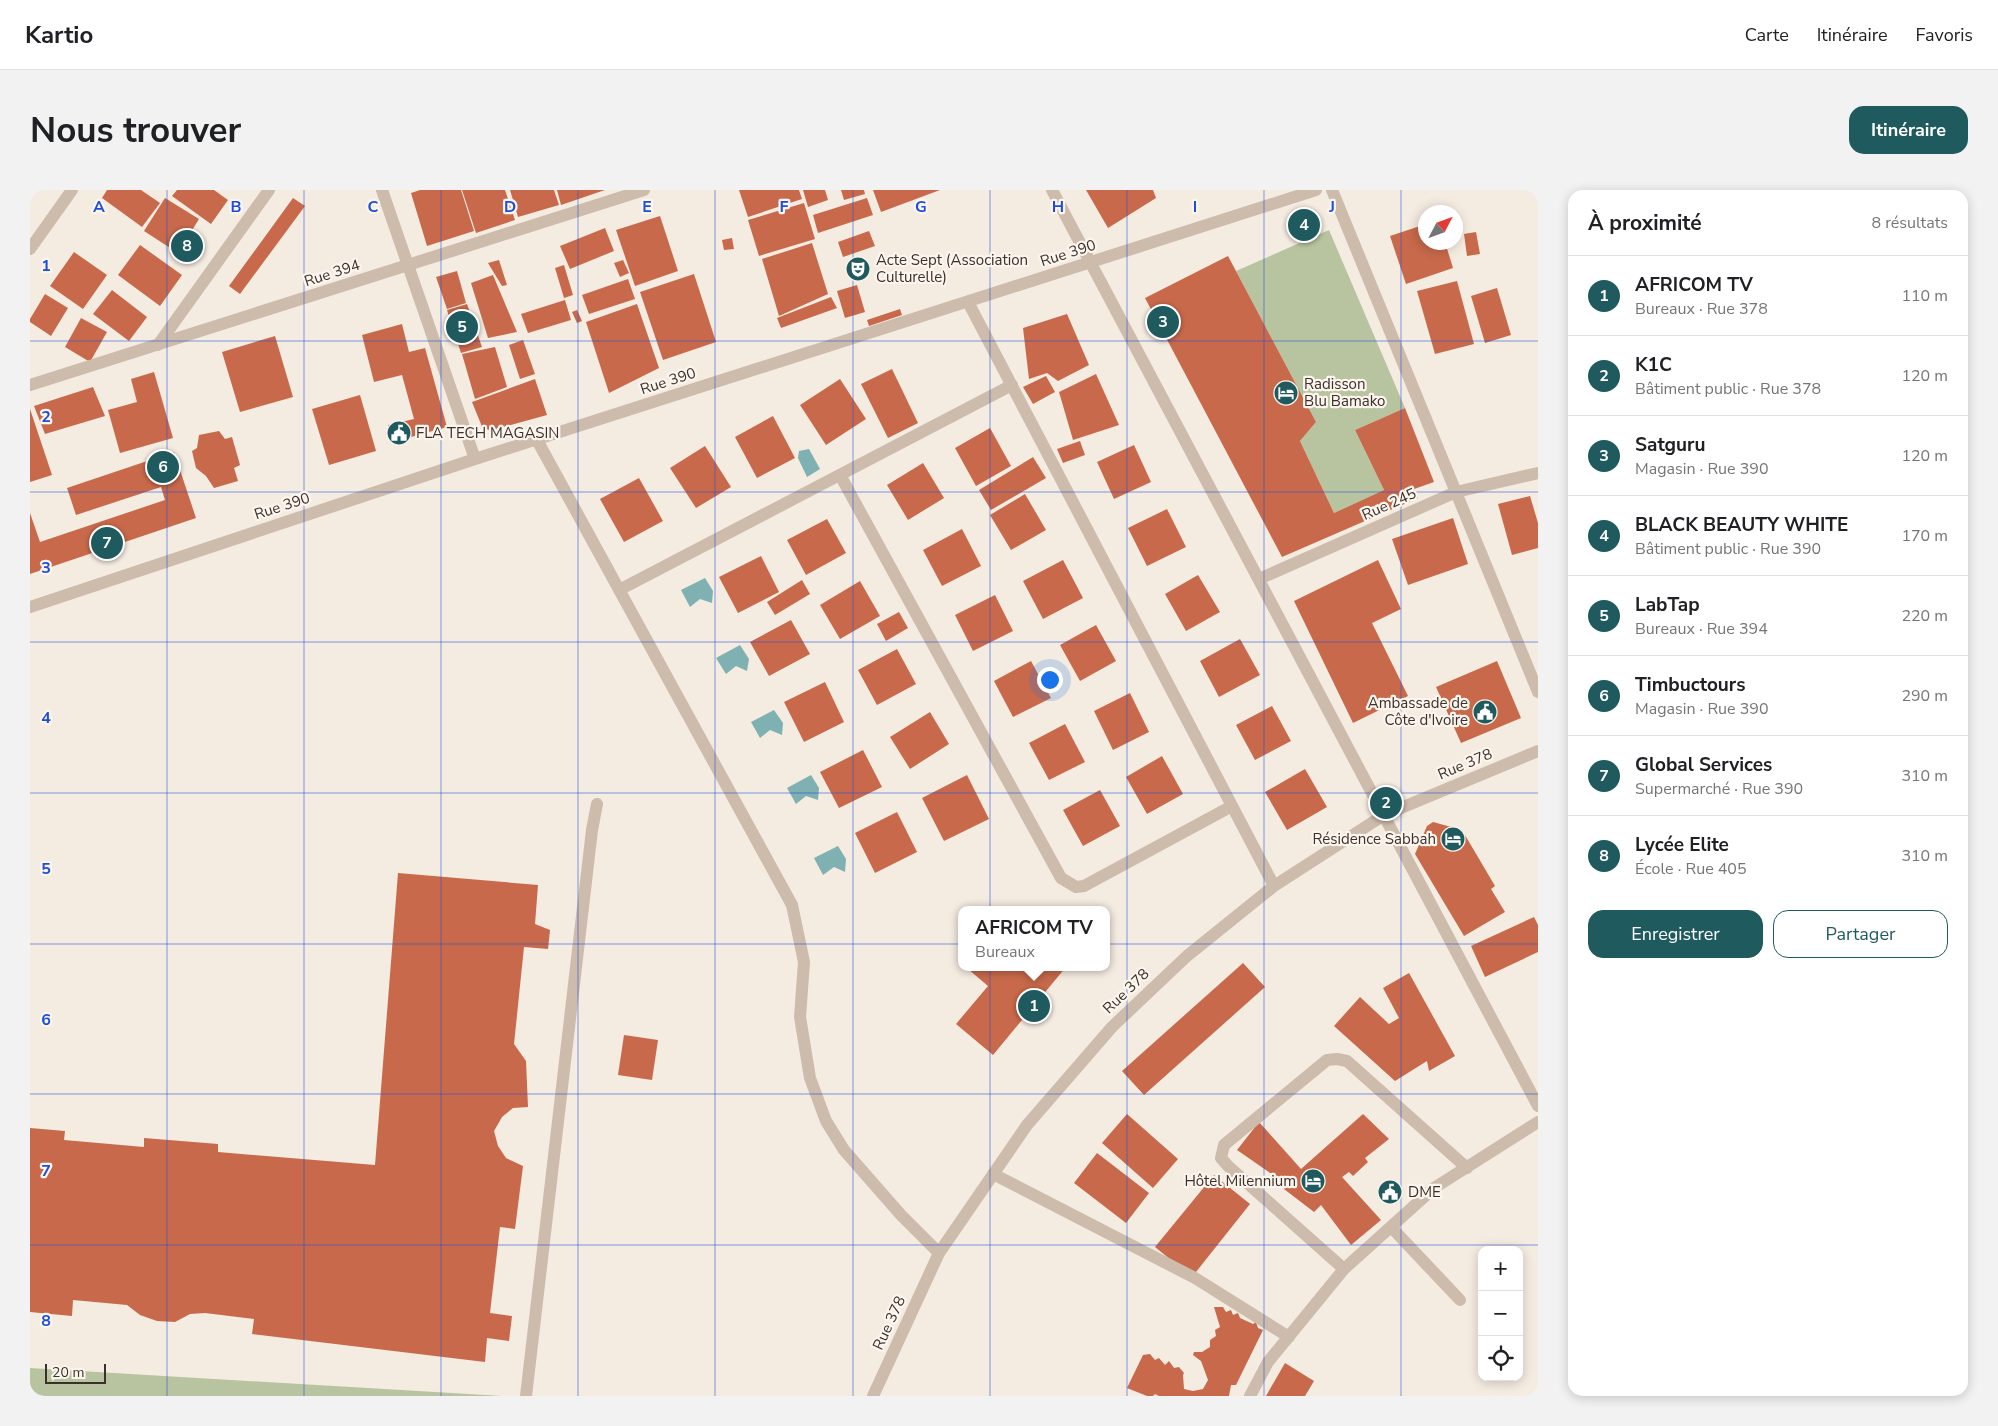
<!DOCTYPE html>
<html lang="fr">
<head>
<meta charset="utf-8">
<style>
  :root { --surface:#fff; --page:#f2f2f2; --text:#202124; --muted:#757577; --line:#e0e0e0; --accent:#1f5a5e }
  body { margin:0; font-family:"Nunito Sans",sans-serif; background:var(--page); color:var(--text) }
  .controls { position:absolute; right:15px; bottom:15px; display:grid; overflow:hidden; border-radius:10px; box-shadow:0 2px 12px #0003 }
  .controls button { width:45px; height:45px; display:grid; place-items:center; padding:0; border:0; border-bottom:1px solid var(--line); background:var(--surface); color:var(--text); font:25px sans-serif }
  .compass { position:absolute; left:1388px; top:15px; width:45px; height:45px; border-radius:50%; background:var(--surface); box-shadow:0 2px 12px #0003; rotate:49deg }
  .scale { position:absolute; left:15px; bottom:12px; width:61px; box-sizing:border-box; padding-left:5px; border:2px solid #3b302b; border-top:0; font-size:14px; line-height:18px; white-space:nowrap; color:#3b302b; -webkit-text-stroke:4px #fbf5ee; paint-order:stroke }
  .you { position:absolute; left:1019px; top:489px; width:18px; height:18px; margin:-12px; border:4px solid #fff; border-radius:50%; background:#1a73e8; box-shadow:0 0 0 8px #1a73e833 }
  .badge { display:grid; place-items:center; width:32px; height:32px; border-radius:50%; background:var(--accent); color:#fff; font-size:16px; font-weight:700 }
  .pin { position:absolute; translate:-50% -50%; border:2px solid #fff; box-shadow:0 1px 5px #0006 }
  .popup { position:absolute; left:928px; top:716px; width:152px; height:65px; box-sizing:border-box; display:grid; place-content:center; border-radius:10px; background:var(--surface); filter:drop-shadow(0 1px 4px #0005); font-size:16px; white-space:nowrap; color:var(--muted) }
  .popup b { font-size:19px; color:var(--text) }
  .popup::after { content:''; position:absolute; left:50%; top:100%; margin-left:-10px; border:10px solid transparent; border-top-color:var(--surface) }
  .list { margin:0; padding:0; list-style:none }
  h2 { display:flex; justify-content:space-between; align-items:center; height:65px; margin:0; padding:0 20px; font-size:21px }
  h2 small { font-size:16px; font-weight:400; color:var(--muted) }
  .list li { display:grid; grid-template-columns:32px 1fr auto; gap:15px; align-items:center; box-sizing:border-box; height:80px; padding:0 20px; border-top:1px solid var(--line) }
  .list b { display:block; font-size:19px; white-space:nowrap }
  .list p { margin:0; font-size:16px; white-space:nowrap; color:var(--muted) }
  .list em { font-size:16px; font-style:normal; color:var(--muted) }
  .actions { display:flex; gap:10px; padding:15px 20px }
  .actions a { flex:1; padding:11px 0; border:1px solid var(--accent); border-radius:15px; text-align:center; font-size:18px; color:var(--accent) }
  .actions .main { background:var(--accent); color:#fff }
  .icon { flex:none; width:28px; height:28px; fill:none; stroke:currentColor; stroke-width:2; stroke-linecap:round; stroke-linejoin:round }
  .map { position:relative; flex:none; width:1508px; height:1206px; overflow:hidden; border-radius:15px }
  header { display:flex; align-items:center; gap:30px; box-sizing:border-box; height:70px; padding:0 25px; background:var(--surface); border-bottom:1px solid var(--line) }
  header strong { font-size:24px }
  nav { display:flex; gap:28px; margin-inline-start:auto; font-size:18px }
  .intro { display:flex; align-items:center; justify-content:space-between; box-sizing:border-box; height:120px; padding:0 30px }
  h1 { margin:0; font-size:35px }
  .button { padding:12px 22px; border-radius:15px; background:var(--accent); color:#fff; font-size:18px; font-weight:700 }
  main { display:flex; gap:30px; padding:0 30px }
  aside { flex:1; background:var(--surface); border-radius:15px; box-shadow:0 2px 12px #0003 }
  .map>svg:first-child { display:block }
  .green { fill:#b8c4a0 }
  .water { fill:#7fb0b2 }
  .building { fill:#c8694b }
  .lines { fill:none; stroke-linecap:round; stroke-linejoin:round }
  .minor { stroke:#cdbbac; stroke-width:12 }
  .grid { fill:none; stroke:#1d4ed8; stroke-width:1; stroke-opacity:0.55 }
  .labels { text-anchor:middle; stroke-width:4.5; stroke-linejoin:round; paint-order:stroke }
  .street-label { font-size:15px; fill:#3b302b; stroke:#fbf5ee }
  .poi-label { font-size:15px; fill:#3b302b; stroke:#fbf5ee; text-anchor:start }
  .grid-label { font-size:16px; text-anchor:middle; font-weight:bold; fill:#1d4ed8; stroke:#fbf5ee; stroke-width:4.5; stroke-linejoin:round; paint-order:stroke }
</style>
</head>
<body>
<header>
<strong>Kartio</strong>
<nav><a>Carte</a><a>Itinéraire</a><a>Favoris</a></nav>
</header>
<div class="intro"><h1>Nous trouver</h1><a class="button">Itinéraire</a></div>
<main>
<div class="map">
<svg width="1508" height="1206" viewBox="0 0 1508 1206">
  <rect width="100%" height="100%" fill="#f4ebe1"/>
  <path class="green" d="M1299,40l76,178 -50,22 29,60 -50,23 -34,-72 16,-19 -80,-151z
    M0,1178l472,28h-472z"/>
  <path class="water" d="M779,259l11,20 -13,8 -9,-19 1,-7z
    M675,388l8,13 -1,12 -12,-4 -10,8 -9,-17z
    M710,455l9,14 -2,12 -11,-5 -10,8 -10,-16z
    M744,520l9,13 -1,12 -12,-5 -10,8 -9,-16z
    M781,585l8,13 -1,12 -12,-4 -10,8 -9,-16z
    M808,656l8,13 -1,13 -11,-5 -11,8 -9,-17z"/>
  <path class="building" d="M77,0h34l19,13 -18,24 -40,-29z
    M147,0h37l14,10 -17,24 -39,-28z
    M390,0h41l13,41 -47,15 -16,-53z
    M432,0h43l10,30 -39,13z
    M480,0h44l5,15 -41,12z
    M527,0h48l-44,15z
    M709,0h60l3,9 -54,18z
    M773,0h22l3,10 -20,7z
    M811,0h23l1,4 -21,6z
    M843,0h67l-59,22z
    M1056,0h67l3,8 -48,30z
    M135,8l34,21 -21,34 -34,-22z
    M263,8l12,8 -65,88 -11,-8z
    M837,8l6,17 -55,18 -5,-18z
    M774,13l11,36 -56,17 -11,-36z
    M630,26l18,55 -43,15 -19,-56z
    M1396,34v18h19l8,26 -47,16 -16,-48z
    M575,38l9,23 -44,18 -10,-23z
    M839,41l6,15 -32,11 -5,-15z
    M1446,42l4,22 -13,2 -3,-22z
    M702,48l2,11 -10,1 -2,-10z
    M782,53l16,51 -49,22 -17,-57z
    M110,55l42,30 -22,31 -42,-31z
    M44,62l33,23 -24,34 -33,-23z
    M1198,66l88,166 -16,19 34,72 50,-23 -29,-60 50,-22 29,74 -20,7 4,9 -136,59 -137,-259z
    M469,70l8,25 -5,1 -14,-23z
    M593,70l6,13 -9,4 -6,-14z
    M534,75l9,30 -9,3 -9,-30z
    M427,81l9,32 -19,6 -11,-32z
    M664,84l22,68 -53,18 -23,-68z
    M463,85l24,57 -29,6 -17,-55z
    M598,89l7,20 -46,15 -7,-19z
    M1427,91l17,63 -39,10 -18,-63z
    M827,95l8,27 -20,6 -8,-27z
    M1467,98l14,47 -26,8 -14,-47z
    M82,100l35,27 -18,24 -36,-27z
    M15,104l23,14 -17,28 -21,-14v-3z
    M801,107l6,11 -56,20 -4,-10z
    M535,110l6,20 -43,13 -7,-19z
    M437,114l15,43 -21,6 -14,-43z
    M607,114l22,64 -50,25 -23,-71z
    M870,119l2,6 -33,11 -2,-6z
    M547,120l5,11 -5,2 -5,-11z
    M1037,124l22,51 -31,16 -11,-8 -18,6 -6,-51z
    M51,128l26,14 -17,30 -25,-15z
    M372,134l7,28 16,-4 22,79 -54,15 -5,-17 26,-6 -12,-44 -28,7 -12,-47z
    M245,146l18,61 -53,15 -18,-60z
    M493,150l12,34 -15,5 -11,-34z
    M465,157l12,40 -32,12 -13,-45z
    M862,179l26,54 -30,15 -27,-54z
    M124,182l19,66 -53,15 -12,-43 29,-8 -6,-23z
    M1066,184l23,51 -46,15 -14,-48z
    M1016,186l9,16 -22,12 -10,-17z
    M505,189l12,36 -55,15 -9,-1 -11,-27z
    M810,189l26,40 -40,26 -26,-40z
    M63,197l12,29 -60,18 -11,-28z
    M330,205l16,56 -47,14 -17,-56z
    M0,219l22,66 -22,7z
    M743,226l22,42 -38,20 -22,-41z
    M960,238l21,38 -35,20 -21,-38z
    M189,241l6,8 7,-2 8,28 -6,3 4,13 -24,7 -8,-12 -10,-8 -4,-17 5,-3 2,-13z
    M1050,251l5,14 -22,8 -6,-14z
    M1104,255l17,37 -37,17 -17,-37z
    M675,256l26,41 -35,21 -26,-40z
    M144,262l22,66 -166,56v-61l10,29 125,-42 -4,-13 -85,28 -9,-27z
    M1003,267l13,21 -55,32 -12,-20z
    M893,273l21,35 -36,22 -21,-35z
    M609,288l24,43 -39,21 -24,-43z
    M995,304l21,36 -35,20 -21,-35z
    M1500,306l8,27v25l-26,7 -14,-51z
    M1137,319l19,38 -39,19 -19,-38z
    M1423,328l15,46 -60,21 -16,-46z
    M797,329l19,34 -40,22 -19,-35z
    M932,339l19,37 -39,20 -19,-36z
    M731,366l18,36 -41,21 -19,-36z
    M1033,370l20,38 -40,21 -20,-38z
    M1348,370l23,49 -29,14 36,73 -55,27 -59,-122z
    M1168,385l22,37 -34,19 -21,-37z
    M772,390l8,14 -35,21 -8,-13z
    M830,391l20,35 -40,23 -20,-34z
    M965,405l18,36 -40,20 -18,-36z
    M869,422l9,16 -22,13 -9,-17z
    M761,430l19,34 -41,22 -19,-34z
    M1066,435l20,36 -36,20 -20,-36z
    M1210,449l20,36 -41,22 -19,-36z
    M867,459l19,35 -39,21 -19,-35z
    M1001,471l20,37 -38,19 -19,-36z
    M1467,471l24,57 -60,25 -25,-56z
    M795,492l19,40 -40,20 -20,-40z
    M1100,503l19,39 -36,18 -19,-39z
    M1242,516l19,35 -36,19 -19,-35z
    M900,522l19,32 -39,25 -20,-32z
    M1035,534l20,38 -36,18 -20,-37z
    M833,560l19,37 -43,21 -19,-36z
    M1132,566l21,38 -36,20 -21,-37z
    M1275,579l22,38 -40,23 -22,-38z
    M937,585l22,44 -45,22 -22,-43z
    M1070,600l20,36 -37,20 -20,-36z
    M867,622l20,40 -42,21 -20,-40z
    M1403,632l29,8 33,56 -4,3 14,23 -41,24 -49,-82 12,-28z
    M368,683l140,12 -3,39 15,6 -2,19 -24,-2 -10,97 12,17 2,46 -15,1 -11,9 -8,14 4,15 8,12 17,8 -8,63 -15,-2 -10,86 22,3 -3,25 -22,-3 -2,24 -233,-28 2,-15 -49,-6 -15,1 -15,8 -18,-1 -17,-6 -13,-10 -54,-5 -1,16 -42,-4v-184l35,3 -1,9 80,7v-9l74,6v8l157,13z
    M1504,727l4,8v27l-53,25 -14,-31z
    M1213,773l22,24 -121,108 -22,-24z
    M939,777h97l-73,88 -37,-31 32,-38 -20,-17z
    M1379,783l46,83 -26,15 -2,-10 -32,20 -61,-55 26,-29 29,27 10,-6 -16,-30z
    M594,845l34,5 -6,40 -34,-5z
    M1097,924l51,45 -25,29 -51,-45z
    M1333,924l26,25 -24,19 3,4 -15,14 -4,-4 -7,5 39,43 -30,25 -30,-40 -7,7 -30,-23 2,-5 -49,-34 22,-28 42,47z
    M1067,963l52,40 -23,30 -52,-40z
    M1184,985l36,29 -58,73 -37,-30z
    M1184,1117h9l3,5 5,-2 2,5 5,-2 2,5 13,6 3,-2 2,6 5,2 -27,55h-5l-2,11h-70l-4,-2 -2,2h-6l-20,-8 16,-33 7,-1 5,6 4,-2 6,7 4,-4 5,7 5,-1 5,6 -1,2 1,14 9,2 10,-2 5,-9 -7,-19 -8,-6 1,-3h8l8,-5v-7l6,-4 -1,-6 5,-3z
    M1255,1173l29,18 -9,15h-39z"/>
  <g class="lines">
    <path class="minor" d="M352,0l93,269
      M1022,0l486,916
      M1302,0l206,502
      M0,59l42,-59
      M938,112l306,584
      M128,155l111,-155
      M0,195l614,-195
      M507,250l255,465 12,57 -4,55 10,61 16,43 18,29 57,65 38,38
      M810,285l221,403 15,9 8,-1 148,-80
      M1229,389l197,-87 82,-19
      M589,400l393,-205
      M0,417l445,-148 841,-269
      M963,984l202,104 94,59
      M1361,1037l69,73
      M1314,1079l-116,-103 -7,-8 3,-13 103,-85 10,-1 10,2 120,107
      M496,1206l66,-566 5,-26
      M843,1206l66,-143 88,-128 85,-98 75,-71 87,-70 110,-71 154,-64
      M1220,1206l18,-34 76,-93 90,-81 104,-66"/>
  </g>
  <path class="grid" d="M137,0v1206M274,0v1206M411,0v1206M548,0v1206M685,0v1206M823,0v1206M960,0v1206M1097,0v1206M1234,0v1206M1371,0v1206M0,151h1508M0,302h1508M0,452h1508M0,603h1508M0,754h1508M0,904h1508M0,1055h1508"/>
  <defs>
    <symbol id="theatre-disc" viewBox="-11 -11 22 22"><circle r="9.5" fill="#1f5a5e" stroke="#fbf5ee"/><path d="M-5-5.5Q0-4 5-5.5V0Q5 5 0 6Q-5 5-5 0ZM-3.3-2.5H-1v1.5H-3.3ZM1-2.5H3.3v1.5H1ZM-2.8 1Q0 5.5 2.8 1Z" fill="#fff"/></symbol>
    <symbol id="hotel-disc" viewBox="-11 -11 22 22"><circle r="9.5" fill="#1f5a5e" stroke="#fbf5ee"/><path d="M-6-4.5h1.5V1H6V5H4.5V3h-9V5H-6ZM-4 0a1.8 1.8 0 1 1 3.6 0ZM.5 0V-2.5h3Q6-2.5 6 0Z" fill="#fff"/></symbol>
    <symbol id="civic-disc" viewBox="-11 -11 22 22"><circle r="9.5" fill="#1f5a5e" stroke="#fbf5ee"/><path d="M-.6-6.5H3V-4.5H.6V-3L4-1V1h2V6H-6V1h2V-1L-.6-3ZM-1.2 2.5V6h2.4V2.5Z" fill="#fff"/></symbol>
  </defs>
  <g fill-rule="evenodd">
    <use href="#theatre-disc" x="814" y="65" width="28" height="28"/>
    <use href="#hotel-disc" x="1242" y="189" width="28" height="28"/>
    <use href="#civic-disc" x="355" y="229" width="28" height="28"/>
    <use href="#civic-disc" x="1441" y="508" width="28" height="28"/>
    <use href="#hotel-disc" x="1409" y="635" width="28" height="28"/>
    <use href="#hotel-disc" x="1269" y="977" width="28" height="28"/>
    <use href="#civic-disc" x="1346" y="988" width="28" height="28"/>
  </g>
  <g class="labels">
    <g class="street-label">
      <text transform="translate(1038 63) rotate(-18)" y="5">Rue 390</text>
      <text transform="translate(302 83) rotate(-18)" y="5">Rue 394</text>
      <text transform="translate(638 191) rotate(-18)" y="5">Rue 390</text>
      <text transform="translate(1359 314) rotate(-24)" y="5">Rue 245</text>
      <text transform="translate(252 316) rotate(-18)" y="5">Rue 390</text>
      <text transform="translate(1435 574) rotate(-23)" y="5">Rue 378</text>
      <text transform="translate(1096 801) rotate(-44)" y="5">Rue 378</text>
      <text transform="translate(859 1133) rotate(-65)" y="5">Rue 378</text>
    </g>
    <g class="poi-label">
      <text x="846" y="75">Acte Sept (Association<tspan x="846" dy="17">Culturelle)</tspan></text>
      <text x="1274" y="199">Radisson<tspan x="1274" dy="17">Blu Bamako</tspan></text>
      <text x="386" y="248">FLA TECH MAGASIN</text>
      <text x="1438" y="518" text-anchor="end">Ambassade de<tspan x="1438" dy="17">Côte d'Ivoire</tspan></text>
      <text x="1406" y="654" text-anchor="end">Résidence Sabbah</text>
      <text x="1266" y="996" text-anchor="end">Hôtel Milennium</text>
      <text x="1378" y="1007">DME</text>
    </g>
  </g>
  <g class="grid-label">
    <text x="69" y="22">A</text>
    <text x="206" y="22">B</text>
    <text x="343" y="22">C</text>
    <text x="480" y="22">D</text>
    <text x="617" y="22">E</text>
    <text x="754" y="22">F</text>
    <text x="891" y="22">G</text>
    <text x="1028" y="22">H</text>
    <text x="1165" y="22">I</text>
    <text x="1302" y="22">J</text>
    <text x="16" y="81">1</text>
    <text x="16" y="232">2</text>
    <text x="16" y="383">3</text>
    <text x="16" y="533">4</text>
    <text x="16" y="684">5</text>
    <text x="16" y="835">6</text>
    <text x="16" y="986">7</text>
    <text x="16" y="1136">8</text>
  </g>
</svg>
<div class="controls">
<button>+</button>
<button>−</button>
<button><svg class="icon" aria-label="locate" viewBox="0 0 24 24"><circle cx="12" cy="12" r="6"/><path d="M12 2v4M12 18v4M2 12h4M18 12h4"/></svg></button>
</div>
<svg class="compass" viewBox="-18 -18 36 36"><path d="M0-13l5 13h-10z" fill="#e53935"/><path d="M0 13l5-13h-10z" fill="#757577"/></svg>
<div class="scale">20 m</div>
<div class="you"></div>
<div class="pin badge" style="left:1004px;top:816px">1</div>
<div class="popup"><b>AFRICOM TV</b>Bureaux</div>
<div class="pin badge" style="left:1356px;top:613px">2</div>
<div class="pin badge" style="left:1133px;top:132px">3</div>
<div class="pin badge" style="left:1274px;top:35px">4</div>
<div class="pin badge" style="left:432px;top:137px">5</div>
<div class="pin badge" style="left:133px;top:277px">6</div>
<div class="pin badge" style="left:77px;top:353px">7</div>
<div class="pin badge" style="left:157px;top:56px">8</div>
</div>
<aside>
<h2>À proximité<small>8 résultats</small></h2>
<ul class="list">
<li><span class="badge">1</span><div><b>AFRICOM TV</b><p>Bureaux · Rue 378</p></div><em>110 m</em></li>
<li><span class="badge">2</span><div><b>K1C</b><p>Bâtiment public · Rue 378</p></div><em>120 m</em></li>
<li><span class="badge">3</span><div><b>Satguru</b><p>Magasin · Rue 390</p></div><em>120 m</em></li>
<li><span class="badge">4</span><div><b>BLACK BEAUTY WHITE</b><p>Bâtiment public · Rue 390</p></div><em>170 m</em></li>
<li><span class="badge">5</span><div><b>LabTap</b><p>Bureaux · Rue 394</p></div><em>220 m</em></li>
<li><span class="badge">6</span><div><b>Timbuctours</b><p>Magasin · Rue 390</p></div><em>290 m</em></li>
<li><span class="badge">7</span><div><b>Global Services</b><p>Supermarché · Rue 390</p></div><em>310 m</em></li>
<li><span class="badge">8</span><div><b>Lycée Elite</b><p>École · Rue 405</p></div><em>310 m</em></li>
</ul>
<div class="actions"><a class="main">Enregistrer</a><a>Partager</a></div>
</aside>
</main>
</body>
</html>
